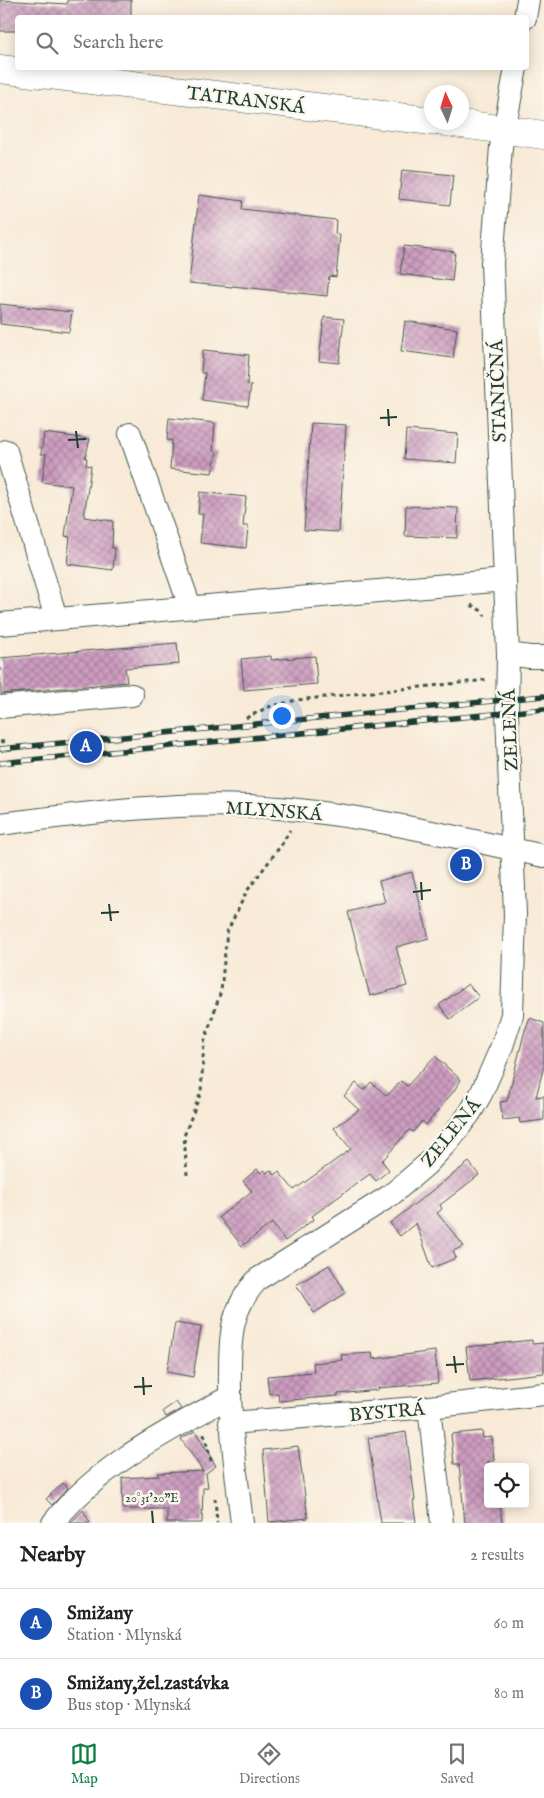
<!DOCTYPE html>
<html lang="en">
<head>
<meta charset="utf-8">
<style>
  :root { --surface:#fff; --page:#f2f2f2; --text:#222; --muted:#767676; --line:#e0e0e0; --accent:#0b8043 }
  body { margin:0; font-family:"IM FELL English",serif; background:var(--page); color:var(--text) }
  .controls { position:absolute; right:15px; bottom:15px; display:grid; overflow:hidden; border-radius:5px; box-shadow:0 2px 12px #0003 }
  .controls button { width:45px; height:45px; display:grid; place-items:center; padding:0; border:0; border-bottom:1px solid var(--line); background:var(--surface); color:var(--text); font:25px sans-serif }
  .compass { position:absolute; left:424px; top:85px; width:45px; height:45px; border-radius:50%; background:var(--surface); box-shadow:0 2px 12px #0003; rotate:356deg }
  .you { position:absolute; left:281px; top:715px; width:18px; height:18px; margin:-12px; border:4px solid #fff; border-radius:50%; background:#1a73e8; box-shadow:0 0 0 8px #1a73e833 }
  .badge { display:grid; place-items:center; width:32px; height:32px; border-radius:50%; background:var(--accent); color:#fff; font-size:16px; font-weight:700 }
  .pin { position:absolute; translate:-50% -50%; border:2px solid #fff; box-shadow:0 1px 5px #0006 }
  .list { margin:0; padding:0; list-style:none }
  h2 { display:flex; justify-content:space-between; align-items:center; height:65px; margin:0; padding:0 20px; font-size:21px }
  h2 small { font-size:16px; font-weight:400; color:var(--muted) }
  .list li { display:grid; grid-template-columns:32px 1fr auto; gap:15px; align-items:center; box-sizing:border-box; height:70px; padding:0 20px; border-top:1px solid var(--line) }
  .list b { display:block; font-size:19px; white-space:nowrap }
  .list p { margin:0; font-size:16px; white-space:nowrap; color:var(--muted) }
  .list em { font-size:16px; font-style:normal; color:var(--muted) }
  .icon { flex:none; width:28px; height:28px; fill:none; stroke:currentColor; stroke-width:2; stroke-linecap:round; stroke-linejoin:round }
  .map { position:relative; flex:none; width:544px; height:1523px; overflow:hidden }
  .search { position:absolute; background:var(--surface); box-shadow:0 2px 12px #0003; left:15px; right:15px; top:15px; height:55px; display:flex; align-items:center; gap:12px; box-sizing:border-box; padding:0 18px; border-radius:5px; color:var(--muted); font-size:19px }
  .sheet { height:205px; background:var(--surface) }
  nav { display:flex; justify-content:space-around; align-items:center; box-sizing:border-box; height:70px; border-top:1px solid var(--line); background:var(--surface); font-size:14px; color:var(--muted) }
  nav a { display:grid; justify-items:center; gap:2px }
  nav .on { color:var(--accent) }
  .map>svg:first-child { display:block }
  .building { fill:url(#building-cross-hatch) }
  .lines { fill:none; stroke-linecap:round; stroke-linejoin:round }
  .minor-casing { stroke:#40574c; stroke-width:24 }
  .major-casing { stroke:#40574c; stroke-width:29 }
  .path { stroke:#40574c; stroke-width:3; stroke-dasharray:4 4; stroke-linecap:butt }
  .minor { stroke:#fff; stroke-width:22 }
  .major { stroke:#fff; stroke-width:28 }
  .rail-casing { stroke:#1f3d34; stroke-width:5.5 }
  .rail { stroke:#fbf7ec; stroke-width:4; stroke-dasharray:11; stroke-linecap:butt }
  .ticks { fill:none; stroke:#1f3d34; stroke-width:2 }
  .labels { text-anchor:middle; stroke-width:5; stroke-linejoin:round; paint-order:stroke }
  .street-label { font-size:19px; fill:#1f3d34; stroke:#fbf7ec }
  .ticks-label { font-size:12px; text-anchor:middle; fill:#1f3d34; stroke:#fbf7ec; stroke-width:5; stroke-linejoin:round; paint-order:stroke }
</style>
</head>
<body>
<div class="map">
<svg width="544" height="1523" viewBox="0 0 544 1523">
  <defs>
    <pattern id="building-cross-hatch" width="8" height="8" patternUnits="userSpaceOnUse" patternTransform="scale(1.25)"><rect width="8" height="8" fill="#cd9cc0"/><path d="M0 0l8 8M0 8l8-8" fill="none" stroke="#a6809d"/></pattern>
  </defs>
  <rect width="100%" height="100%" fill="#fbf7ec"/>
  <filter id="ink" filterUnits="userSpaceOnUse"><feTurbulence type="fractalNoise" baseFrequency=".02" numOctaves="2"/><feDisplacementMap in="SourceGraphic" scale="10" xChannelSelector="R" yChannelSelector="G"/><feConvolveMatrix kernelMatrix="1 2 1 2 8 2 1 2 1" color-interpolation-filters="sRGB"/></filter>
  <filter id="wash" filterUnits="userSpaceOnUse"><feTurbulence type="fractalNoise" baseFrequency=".0096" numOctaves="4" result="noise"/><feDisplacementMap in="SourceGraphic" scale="20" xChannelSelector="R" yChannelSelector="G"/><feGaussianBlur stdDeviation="1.12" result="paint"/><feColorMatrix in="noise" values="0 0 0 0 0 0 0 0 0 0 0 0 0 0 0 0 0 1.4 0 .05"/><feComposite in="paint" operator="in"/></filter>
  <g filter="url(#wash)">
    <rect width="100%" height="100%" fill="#f8ead7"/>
    <g id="blocks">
      <path class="building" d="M0,0l67,4 1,-4h63v18h-113l-1,13h-17z
        M402,170l51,5 -3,30 -51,-6z
        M199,195l44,6 -1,8 94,11 -1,14 5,1 -4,42 -7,-1 -2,20 -95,-10v1l-43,-4z
        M404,246l51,6 -3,29 -52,-7z
        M0,304l72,8 -3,20 -69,-8z
        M324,317l20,2 -5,44 -20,-2z
        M405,321l52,8 -4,29 -52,-7z
        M203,350l46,5 -2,29 4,1 -3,21 -46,-6 3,-27h-4z
        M169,418l46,5 -2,28 4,1 -5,21 -42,-4 2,-29h-5z
        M311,423l35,2 -7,107 -35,-2z
        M406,430l52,4 -2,29 -52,-4z
        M44,433l46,6 -5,19h2l-1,7 5,1 -7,51 29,4 -1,27h3l-2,22 -46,-6 3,-27 -5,-1 7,-50 -30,-4 4,-28h-5z
        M200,492l46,5 -3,29h5l-2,22 -46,-5 3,-29h-5z
        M406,506l52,2 -1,30 -52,-2z
        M177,643l2,21 -54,4 2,14 -126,12 -1,-36z
        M271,656v4l44,-4 2,28 -73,6 -3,-31z
        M412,872l17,66 -33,9 11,39 -37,10 -22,-84 37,-10 -6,-21z
        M468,984l11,13 -29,22 -11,-14z
        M530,1018l14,5v43l-8,31 8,-1v24l-24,3 -1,-5 -16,2 -3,-18 7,-1 18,-71z
        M435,1056l26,24 -8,12 -27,33 -4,-4 -9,11 -4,-2 -27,31 7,9 -13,11 -6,-7 -58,42 2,3 -29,22 -13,-18 -30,23 -23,-29 33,-26 -9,-10 14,-12 4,4 3,-3 3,3 3,-3 5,5 4,-3 15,18 57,-41 -17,-21 25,-18 -15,-14 12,-13 8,7 7,-8 16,14 14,-15 6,5z
        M469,1162l10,13 -39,30 2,4 -5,4 27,33 -11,5 3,7 -24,10 -16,-45 -16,13 -10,-13z
        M329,1265l17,28 -32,20 -18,-28z
        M175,1323l26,4 -8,50 -26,-5z
        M532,1340v4l12,-1v30l-74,8 -4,-34z
        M435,1351l3,32 -60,5v2l-40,4v2l-59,5 -1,-8 -9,1 -2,-18 47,-4 -1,-9 29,-3 -1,-5 31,-2 1,6z
        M176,1402l5,7 -15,8 -3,-6z
        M195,1431l21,35 -10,7 2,14 -5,1 -1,35h-35v-14h-44l-1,-31 37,-2 -2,-3 46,-2 -22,-32z
        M482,1431l1,7 9,-1 2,24h-6v43h12l2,19h-37l-6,-59h-5l-3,-30z
        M406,1432l9,68 -2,1 3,22h-35l-13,-85z
        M298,1446l10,72 -39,4 -6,-72z
        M63,1483l5,5 -16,17 -6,-6z
        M83,1510l7,13h-20z"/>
    </g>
  </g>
  <g filter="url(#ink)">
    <use href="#blocks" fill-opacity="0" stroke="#40574c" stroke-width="1"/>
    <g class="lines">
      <defs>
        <path id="minor" d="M525,18l3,-18
          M130,434l60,173
          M6,451l50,167
          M0,624l505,-44
          M508,654l22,3h14
          M0,707l132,-12
          M0,824c83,-10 166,-22 249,-18 100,5 197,29 295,50
          M429,1407l13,116
          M230,1423l199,-16 115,-13
          M53,1523c46,-58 113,-91 176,-126
          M242,1523c-6,-51 -13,-101 -12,-152 0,-16 0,-33 4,-49 4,-16 13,-31 24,-43l133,-84 35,-30 24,-26 20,-26 11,-19 21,-48 10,-31 3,-101 -8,-201 1,-59 -16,-391 9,-116 15,-79"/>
        <path id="major" d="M0,69l432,52
          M446,122l98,13"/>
      </defs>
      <use href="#minor" class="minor-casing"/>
      <use href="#major" class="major-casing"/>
      <path class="path" d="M471,605l11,6 3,5
        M246,718l22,-11 29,-7 181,-19 10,-2
        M0,742l8,-1
        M187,1175l-3,-39 17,-44 3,-49 17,-52 6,-59 20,-41 35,-47 8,-14
        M204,1434l8,30
        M215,1498l2,25"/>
      <use href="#minor" class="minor"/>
      <use href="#major" class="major"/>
      <defs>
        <path id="rail" d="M0,749l544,-53
          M0,763l544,-54"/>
      </defs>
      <use href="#rail" class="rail-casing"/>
      <use href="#rail" class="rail"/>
    </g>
  </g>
  <path class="ticks" d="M388,409l1,17M380,418l17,-1M76,431l2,17M68,440l18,-1M421,882l1,18M413,892l18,-2M109,904l2,17M101,913l18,-1M454,1356l2,17M446,1365l18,-1M143,1377l1,18M134,1387l18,-1M152,1511l1,12"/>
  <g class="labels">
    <g class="street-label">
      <text transform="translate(246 99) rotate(7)" y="7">TATRANSKÁ</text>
      <text transform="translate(497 391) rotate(-92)" y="7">STANIČNÁ</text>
      <text transform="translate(509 730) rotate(-92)" y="7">ZELENÁ</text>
      <text transform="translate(274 810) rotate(4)" y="7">MLYNSKÁ</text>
      <text transform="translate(450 1132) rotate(-51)" y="7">ZELENÁ</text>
      <text transform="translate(387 1411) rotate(-5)" y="7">BYSTRÁ</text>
    </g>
  </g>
  <g class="ticks-label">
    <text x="152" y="1502">20°31'20"E</text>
  </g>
</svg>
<div class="controls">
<button><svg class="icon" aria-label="locate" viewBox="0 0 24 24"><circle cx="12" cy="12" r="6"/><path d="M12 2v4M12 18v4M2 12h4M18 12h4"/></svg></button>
</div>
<svg class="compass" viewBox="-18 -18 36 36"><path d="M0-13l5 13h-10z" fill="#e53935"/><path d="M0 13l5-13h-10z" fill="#767676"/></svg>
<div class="you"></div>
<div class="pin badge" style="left:86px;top:747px;background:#1a4fb4">A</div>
<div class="pin badge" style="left:466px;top:865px;background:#1a4fb4">B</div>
<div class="search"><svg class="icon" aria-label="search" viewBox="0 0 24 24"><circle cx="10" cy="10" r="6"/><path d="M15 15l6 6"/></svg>Search here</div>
</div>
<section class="sheet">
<h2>Nearby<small>2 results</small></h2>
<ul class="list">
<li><span class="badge" style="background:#1a4fb4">A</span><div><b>Smižany</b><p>Station · Mlynská</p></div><em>60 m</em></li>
<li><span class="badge" style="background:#1a4fb4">B</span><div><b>Smižany,žel.zastávka</b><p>Bus stop · Mlynská</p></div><em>80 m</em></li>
</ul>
</section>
<nav>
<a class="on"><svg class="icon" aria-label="map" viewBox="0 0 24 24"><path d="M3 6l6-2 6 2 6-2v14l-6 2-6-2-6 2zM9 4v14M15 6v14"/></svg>Map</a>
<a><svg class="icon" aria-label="directions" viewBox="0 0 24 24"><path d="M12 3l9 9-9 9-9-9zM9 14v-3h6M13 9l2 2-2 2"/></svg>Directions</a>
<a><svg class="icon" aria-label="saved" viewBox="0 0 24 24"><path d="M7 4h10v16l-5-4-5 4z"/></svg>Saved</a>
</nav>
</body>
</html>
